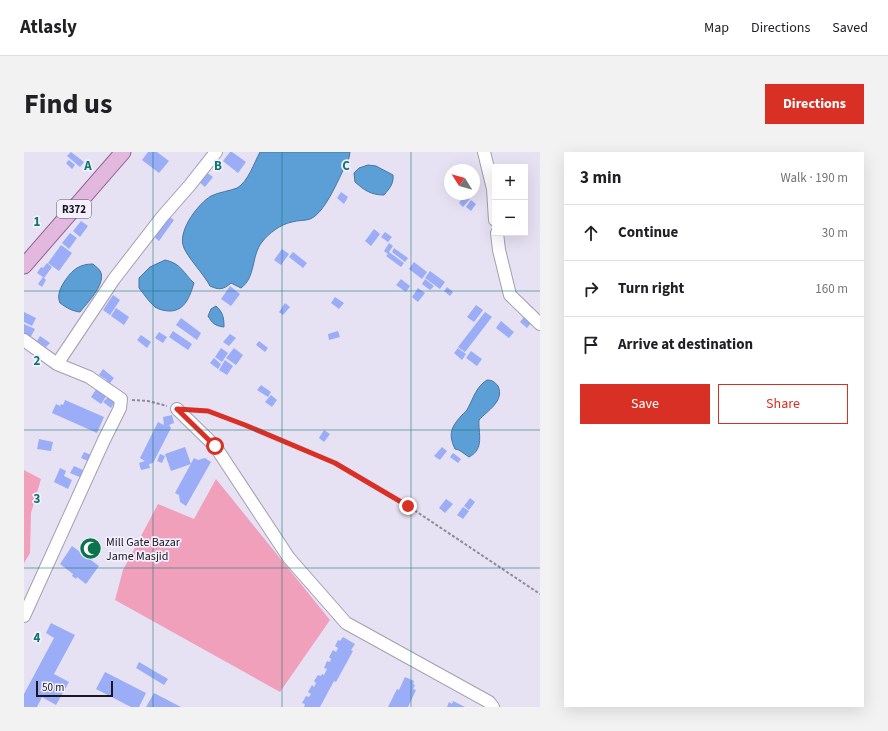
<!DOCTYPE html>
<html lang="en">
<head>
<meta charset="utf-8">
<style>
  :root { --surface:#fff; --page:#f2f2f2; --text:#202124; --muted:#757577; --line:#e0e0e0; --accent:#d93025 }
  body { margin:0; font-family:"Source Sans 3",sans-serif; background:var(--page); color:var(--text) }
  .controls { position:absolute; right:12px; top:12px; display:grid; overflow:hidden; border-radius:0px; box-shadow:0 4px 16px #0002 }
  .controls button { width:36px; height:36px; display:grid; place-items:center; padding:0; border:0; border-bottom:1px solid var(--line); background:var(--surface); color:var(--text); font:20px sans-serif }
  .compass { position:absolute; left:420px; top:12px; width:36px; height:36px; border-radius:50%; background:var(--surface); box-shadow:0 4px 16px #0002; rotate:307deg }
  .scale { position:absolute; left:12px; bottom:10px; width:77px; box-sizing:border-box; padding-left:4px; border:2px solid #1a171e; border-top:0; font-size:11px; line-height:14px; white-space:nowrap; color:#1a171e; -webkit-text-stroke:3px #f4efff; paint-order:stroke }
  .stop { position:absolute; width:12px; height:12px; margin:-9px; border:3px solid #d93025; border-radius:50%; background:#fff }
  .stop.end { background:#d93025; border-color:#fff; box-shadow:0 1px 4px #0008 }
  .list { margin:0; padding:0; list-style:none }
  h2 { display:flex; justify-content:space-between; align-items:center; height:52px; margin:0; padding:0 16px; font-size:17px }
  h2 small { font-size:13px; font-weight:400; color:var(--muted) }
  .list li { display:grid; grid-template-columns:26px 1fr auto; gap:12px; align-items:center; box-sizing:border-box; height:56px; padding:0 16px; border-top:1px solid var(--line) }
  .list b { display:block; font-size:15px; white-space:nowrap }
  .list em { font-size:13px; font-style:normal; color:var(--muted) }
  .actions { display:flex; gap:8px; padding:12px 16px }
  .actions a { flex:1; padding:9px 0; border:1px solid var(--accent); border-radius:0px; text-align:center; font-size:14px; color:var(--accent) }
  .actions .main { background:var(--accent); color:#fff }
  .icon { flex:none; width:22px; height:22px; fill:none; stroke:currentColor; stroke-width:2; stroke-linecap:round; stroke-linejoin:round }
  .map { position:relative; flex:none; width:516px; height:555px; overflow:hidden; border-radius:0px }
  header { display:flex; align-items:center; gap:24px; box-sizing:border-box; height:56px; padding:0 20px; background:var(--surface); border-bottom:1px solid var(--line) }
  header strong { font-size:19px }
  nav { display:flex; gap:22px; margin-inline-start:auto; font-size:14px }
  .intro { display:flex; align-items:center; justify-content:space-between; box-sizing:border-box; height:96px; padding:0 24px }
  h1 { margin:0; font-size:28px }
  .button { padding:10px 18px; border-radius:0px; background:var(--accent); color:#fff; font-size:14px; font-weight:700 }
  main { display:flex; gap:24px; padding:0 24px }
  aside { flex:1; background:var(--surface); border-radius:0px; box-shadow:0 4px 16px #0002 }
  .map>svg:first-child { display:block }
  .green { fill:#f1a0bc }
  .water { fill:#5b9fd6; stroke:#48769f }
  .building { fill:#9aadf6 }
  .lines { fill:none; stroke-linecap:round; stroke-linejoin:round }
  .minor-casing { stroke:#a49eb0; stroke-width:14 }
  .major-casing { stroke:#8f618e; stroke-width:17 }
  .path { stroke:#8f8a98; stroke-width:2; stroke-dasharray:3 2; stroke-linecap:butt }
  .minor { stroke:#fff; stroke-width:12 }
  .major { stroke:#e2b8df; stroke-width:15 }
  .route { stroke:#d93025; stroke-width:5 }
  .grid { fill:none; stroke:#0f766e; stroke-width:1; stroke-opacity:0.55 }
  .labels { text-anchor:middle; stroke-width:3.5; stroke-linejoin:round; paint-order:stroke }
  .shield { fill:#f4efff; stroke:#5b5862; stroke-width:1 }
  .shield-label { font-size:11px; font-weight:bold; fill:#1a171e }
  .poi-label { font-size:12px; fill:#1a171e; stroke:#f4efff; text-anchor:start }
  .grid-label { font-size:13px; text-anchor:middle; font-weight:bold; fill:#0f766e; stroke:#f4efff; stroke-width:3.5; stroke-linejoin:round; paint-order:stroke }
</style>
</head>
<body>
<header>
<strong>Atlasly</strong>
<nav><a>Map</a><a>Directions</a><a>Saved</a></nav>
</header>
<div class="intro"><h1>Find us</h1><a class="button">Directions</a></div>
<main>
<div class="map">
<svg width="516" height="555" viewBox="0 0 516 555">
  <rect width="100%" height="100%" fill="#e7e1f4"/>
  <path class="green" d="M0,318l17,9 -10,34 -1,40 -6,10z
    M192,327l114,141 -50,72 -165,-92 8,-30 35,-66 36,15z"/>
  <path class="water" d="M236,0h90l-1,6c-8,15 -23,55 -39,61 -5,2 -12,1 -18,3 -11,2 -23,11 -30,20 -11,14 -6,35 -21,46l-10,-5c-8,7 -12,7 -21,3 -6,-12 -25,-31 -27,-41 -4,-16 15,-41 28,-49 8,-4 19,-5 26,-8 11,-6 17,-25 23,-36z
    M344,13l8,1 17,9c1,9 -4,14 -9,20 -13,0 -20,-5 -29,-13l-1,-9 5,-5z
    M141,108c16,3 19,14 29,23 -4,13 -9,28 -24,28 -5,0 -10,-1 -15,-4 -6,-5 -11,-13 -16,-19v-10l11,-11z
    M69,112c3,3 7,5 8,9 4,12 -14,30 -21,39 -8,-1 -13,-4 -20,-9 -1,-3 -2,-6 -1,-9 1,-8 11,-22 18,-26 5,-3 10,-4 16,-4z
    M192,154c7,6 8,12 8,21 -9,-1 -12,-4 -16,-11l3,-7z
    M463,228c5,0 8,2 11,6 7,15 -11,25 -19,34 -1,13 6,29 -10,37l-10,-7 -4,-1c-7,-15 -4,-22 7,-34 2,-2 5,-4 6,-7 6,-11 8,-21 19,-28z"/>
  <path class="building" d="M47,0l13,10 -4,5 -13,-11z
    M124,0h9l12,9 -10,12 -17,-13z
    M206,0h2l14,10 -8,11 -15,-12z
    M45,8l6,5 -3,4 -6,-6z
    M182,20l7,5 -8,10 -7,-6z
    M317,40l7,5 -4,7 -7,-6z
    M441,43l5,4 -7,8 -4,-4z
    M447,48l5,4 -5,7 -5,-4z
    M144,64l6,4 -15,21 -6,-5z
    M57,69l7,5 -8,11 -7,-6z
    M350,77l6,5 -9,12 -6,-5z
    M361,80l7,5 -4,5 -7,-5z
    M46,81l7,5 -8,11 -7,-6z
    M365,91l4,3 -4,6 15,11 -3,4 -15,-11 2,-2 -4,-3z
    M37,93l11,8 -13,18 -11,-8z
    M370,96l14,10 -3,4 -13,-10z
    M258,97l7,5 -8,11 -7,-5z
    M269,100l14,11 -4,5 -14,-11z
    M390,110l13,10 -5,7 -13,-10z
    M23,111l5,4 -8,11 2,2 -4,7 -4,-3 5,-7 -6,-4 4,-6 2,1z
    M406,119l15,11 -5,7 -15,-11z
    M377,127l9,7 -4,6 -10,-7z
    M401,127l9,7 -4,4 -8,-6z
    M206,134l10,8 -9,12 -10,-7z
    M423,135l6,5 -3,4 -6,-5z
    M394,136l7,5 -7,9 -6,-5z
    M89,143l7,5 -10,15 -7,-5z
    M311,145l9,6 -5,6 -8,-6z
    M261,151l5,4 -7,8 -4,-3z
    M452,153l7,5 -9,12 -7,-5z
    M92,156l13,9 -5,8 -13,-9z
    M0,160l12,6 -4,8 -8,-4z
    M461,160l7,5 -27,35 -7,-5z
    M500,165l7,6 -4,5 -7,-6z
    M157,166l20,15 -4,7 -21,-15z
    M477,169l13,11 -5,6 -13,-10z
    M0,172l11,5 -5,9 -6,-4z
    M149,179l19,13 -4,6 -19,-13z
    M314,179l2,6 -11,3 -1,-6z
    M135,180l8,5 -4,6 -8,-5z
    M206,182l6,4 -7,8 -6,-4z
    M117,183l10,7 -4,6 -10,-8z
    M16,184l10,7 -4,4 -9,-6z
    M235,189l9,7 -3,4 -9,-7z
    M197,196l7,5 -6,9 -7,-5z
    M210,196l9,7 -7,10 -10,-7z
    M434,196l8,6 -4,6 -8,-7z
    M447,199l11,8 -5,7 -11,-8z
    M190,206l7,6 -3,5 -8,-6z
    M201,208l8,6 -6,9 -8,-5z
    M79,217l11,9 -4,5 3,2 -3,3 -5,-5 2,-3 -8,-5z
    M237,233l10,7 -3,5 -11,-7z
    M73,236l10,7 -6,9 -10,-7z
    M247,243l6,5 -5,7 -7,-5z
    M84,245l7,5 -4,6 -8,-6z
    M41,248l39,17 -7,16 -45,-20 4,-9 4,2 1,-2 2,1z
    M148,263l2,8 -5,2 2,3 -18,35 -4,1 1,4 -9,2 -2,-7 6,-2 -5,-3 18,-36 6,3 -1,-8z
    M300,278l6,4 -6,8 -5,-4z
    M15,287l14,3 -2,9 -14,-2z
    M161,295l6,17 -20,7 -6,-17z
    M418,295l5,4 -7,9 -6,-4z
    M60,300l7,3 -3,6 -7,-3z
    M429,301l8,6 -3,4 -8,-6z
    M136,302l5,2 -3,7 -5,-2z
    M170,306l4,2 7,-2 6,4 -25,44 -6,-4 -1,-7 -4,-2z
    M50,314l11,5 -3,7 -12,-5z
    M36,316l6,3 -2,5 8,4 -4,9 -14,-7z
    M446,346l5,4 -6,8 -5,-4z
    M422,347l7,5 -8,9 -6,-5z
    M439,355l6,4 -6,8 -6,-4z
    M48,394l27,20 -13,18 -9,-7 -1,2 -4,-3 1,-2 -13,-10z
    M27,471l24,12 -21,39 15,8 -13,23 -14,-8 -5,10h-13v-13l30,-56 -8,-5z
    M319,485l12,7 -4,6 2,1 -17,31 -2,-1 -14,26h-16l1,-3 -3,-1 4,-7 3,1 2,-3 -3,-2 4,-7 2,2 2,-4 -2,-2 4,-6 3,1 1,-2 2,1 3,-6 -3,-1 3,-7 3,1 1,-3 -2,-2 4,-7 3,2 2,-4 -3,-2 3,-6 2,1z
    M115,510l29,17 -4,6 -28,-17z
    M81,520l41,21 -7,14h-8l-35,-18z
    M381,525l9,4 -1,3 2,1 -2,4 3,1 -8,17h-20l9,-18 2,1z
    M130,541l27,14h-35z
    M429,549l12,6h-18l2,-5 3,2z"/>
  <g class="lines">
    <defs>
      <path id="minor" d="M460,0l9,37 2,31
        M473,81l2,17 11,45 30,29
        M0,188l33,24 57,-85 48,-62 28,-32 26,-33
        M153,257l38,37 74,112 57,65 143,79 4,5
        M0,464l80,-176 16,-32 1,-9 -32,-22 -32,-13"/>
      <path id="major" d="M0,114l99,-114"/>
    </defs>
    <use href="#minor" class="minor-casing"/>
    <use href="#major" class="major-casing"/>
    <path class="path" d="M108,248l16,1 19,5
      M169,258l15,1 127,52 73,43 132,88"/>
    <use href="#minor" class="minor"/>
    <use href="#major" class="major"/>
  </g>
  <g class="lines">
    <path class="route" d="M191,294l-38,-37 31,2 37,14 90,38 73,43"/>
  </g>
  <path class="grid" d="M129,0v555M258,0v555M387,0v555M0,139h516M0,278h516M0,416h516"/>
  <defs>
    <symbol id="mosque-disc" viewBox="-11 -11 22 22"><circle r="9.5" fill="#0a744c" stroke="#f4efff"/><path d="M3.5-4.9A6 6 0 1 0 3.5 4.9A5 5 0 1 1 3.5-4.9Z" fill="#fff"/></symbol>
  </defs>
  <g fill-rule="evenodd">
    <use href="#mosque-disc" x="54" y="384" width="25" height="25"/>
  </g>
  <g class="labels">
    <rect class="shield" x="33" y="48" width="34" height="18" rx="3"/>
    <g class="shield-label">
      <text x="50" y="61">R372</text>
    </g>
    <g class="poi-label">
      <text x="82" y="394">Mill Gate Bazar<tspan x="82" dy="14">Jame Masjid</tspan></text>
    </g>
  </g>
  <g class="grid-label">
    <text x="64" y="18">A</text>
    <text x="194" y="18">B</text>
    <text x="322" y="18">C</text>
    <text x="13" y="74">1</text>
    <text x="13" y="213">2</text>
    <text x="13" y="351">3</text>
    <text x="13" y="490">4</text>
  </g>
</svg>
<div class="controls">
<button>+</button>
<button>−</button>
</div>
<svg class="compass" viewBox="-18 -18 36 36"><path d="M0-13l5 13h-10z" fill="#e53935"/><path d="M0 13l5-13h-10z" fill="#757577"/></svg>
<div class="scale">50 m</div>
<div class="stop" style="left:191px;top:294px"></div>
<div class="stop end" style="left:384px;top:354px"></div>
</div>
<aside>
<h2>3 min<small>Walk · 190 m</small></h2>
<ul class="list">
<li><svg class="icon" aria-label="ahead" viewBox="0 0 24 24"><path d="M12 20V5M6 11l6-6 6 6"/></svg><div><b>Continue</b></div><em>30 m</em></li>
<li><svg class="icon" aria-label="right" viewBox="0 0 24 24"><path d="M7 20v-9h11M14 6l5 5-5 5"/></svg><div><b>Turn right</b></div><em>160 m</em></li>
<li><svg class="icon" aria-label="arrive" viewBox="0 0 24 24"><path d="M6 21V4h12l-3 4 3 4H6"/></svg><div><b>Arrive at destination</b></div></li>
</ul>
<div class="actions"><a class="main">Save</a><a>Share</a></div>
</aside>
</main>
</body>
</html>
